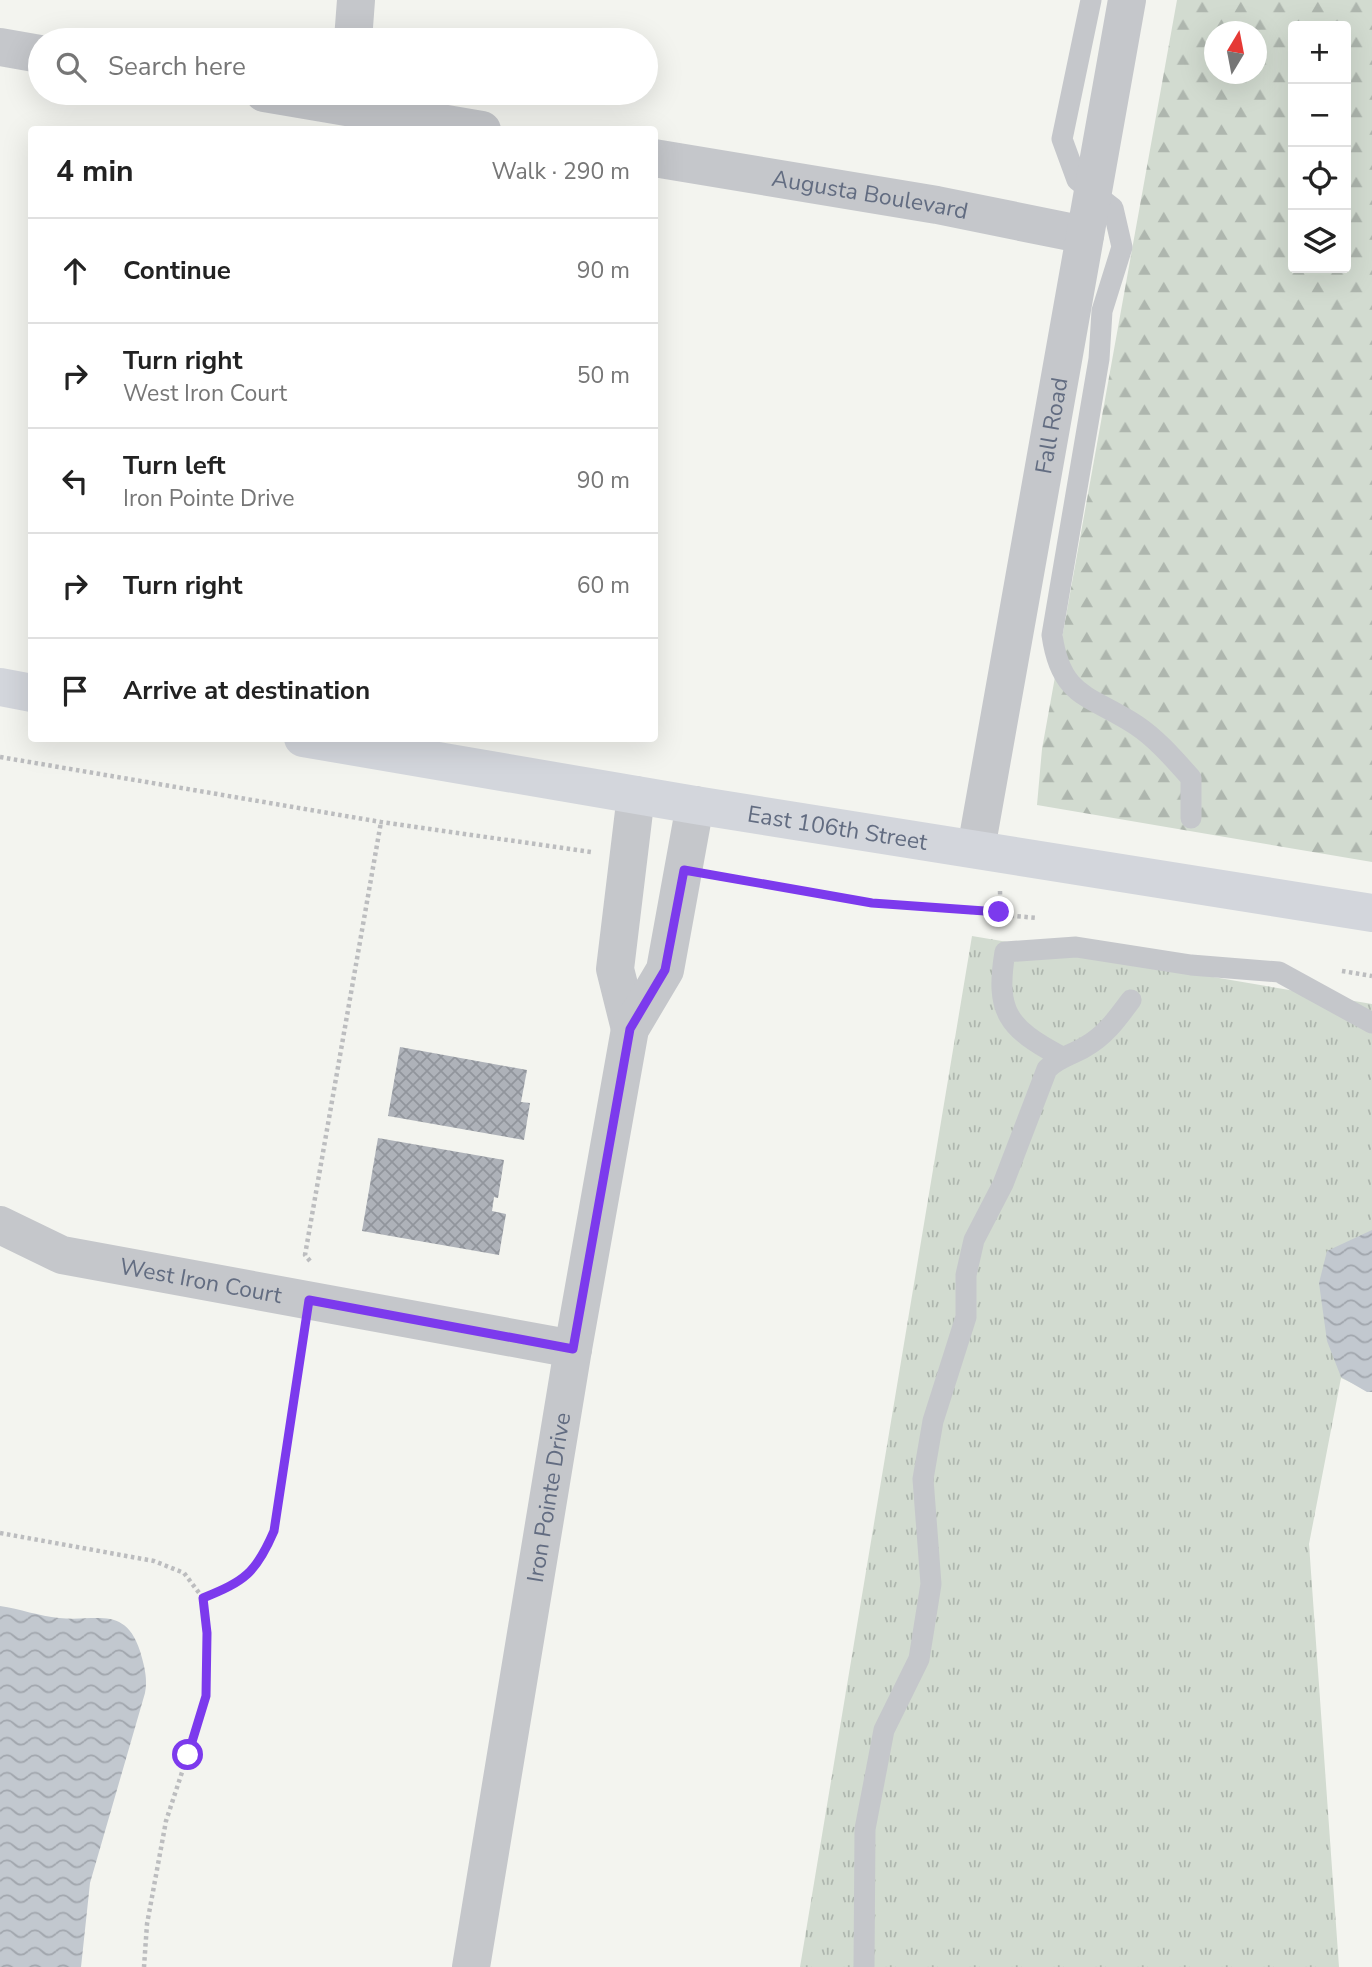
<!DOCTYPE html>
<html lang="en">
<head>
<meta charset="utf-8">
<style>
  :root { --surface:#fff; --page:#f2f2f2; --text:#222; --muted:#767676; --line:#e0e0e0 }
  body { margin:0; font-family:"Nunito Sans",sans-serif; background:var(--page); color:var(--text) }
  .controls { position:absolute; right:21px; top:21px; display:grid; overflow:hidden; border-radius:7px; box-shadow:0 7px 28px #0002 }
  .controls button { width:63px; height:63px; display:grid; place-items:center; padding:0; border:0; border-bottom:2px solid var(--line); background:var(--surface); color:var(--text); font:35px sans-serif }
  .compass { position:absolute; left:1204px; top:21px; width:63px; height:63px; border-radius:50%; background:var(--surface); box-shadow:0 7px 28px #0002; rotate:10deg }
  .stop { position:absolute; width:21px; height:21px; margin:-16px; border:5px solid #7c3aed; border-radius:50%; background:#fff }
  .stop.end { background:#7c3aed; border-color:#fff; box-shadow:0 2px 7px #0008 }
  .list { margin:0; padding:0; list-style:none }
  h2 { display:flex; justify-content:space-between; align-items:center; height:91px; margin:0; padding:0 28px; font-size:30px }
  h2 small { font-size:23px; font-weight:400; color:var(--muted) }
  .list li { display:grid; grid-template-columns:46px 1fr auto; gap:21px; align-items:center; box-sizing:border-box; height:105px; padding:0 28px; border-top:2px solid var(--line) }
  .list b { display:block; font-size:26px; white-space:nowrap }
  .list p { margin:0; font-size:23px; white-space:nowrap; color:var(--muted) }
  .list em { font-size:23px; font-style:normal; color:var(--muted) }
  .icon { flex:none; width:38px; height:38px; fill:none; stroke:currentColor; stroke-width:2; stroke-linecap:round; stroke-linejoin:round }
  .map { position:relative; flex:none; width:1372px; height:1967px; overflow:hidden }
  .search { position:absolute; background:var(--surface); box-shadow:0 7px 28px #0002; left:28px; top:28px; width:630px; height:77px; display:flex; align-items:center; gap:18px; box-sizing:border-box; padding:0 24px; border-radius:38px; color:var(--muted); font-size:26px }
  .panel { position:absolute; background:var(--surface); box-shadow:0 7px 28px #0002; left:28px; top:126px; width:630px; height:616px; border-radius:7px }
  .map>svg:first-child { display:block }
  .grass { fill:url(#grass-tufts) }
  .forest { fill:url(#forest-firs); fill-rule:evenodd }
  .water { fill:url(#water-waves) }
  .building { fill:url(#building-cross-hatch) }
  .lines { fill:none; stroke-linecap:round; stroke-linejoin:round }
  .path { stroke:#bcbdbf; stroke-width:4.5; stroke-dasharray:3.5 3.5; stroke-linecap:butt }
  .lane { stroke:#c5c7cb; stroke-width:21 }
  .street { stroke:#c5c7cb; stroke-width:38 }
  .secondary { stroke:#d3d6dc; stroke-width:38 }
  .route { stroke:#7c3aed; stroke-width:9 }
  .labels { text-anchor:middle; stroke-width:7; stroke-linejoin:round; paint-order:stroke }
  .street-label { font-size:23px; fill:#626c81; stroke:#fff }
</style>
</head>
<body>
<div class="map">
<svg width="1372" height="1967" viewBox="0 0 1372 1967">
  <defs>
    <pattern id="grass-tufts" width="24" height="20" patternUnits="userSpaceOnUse" patternTransform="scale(1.75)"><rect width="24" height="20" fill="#d2dbd0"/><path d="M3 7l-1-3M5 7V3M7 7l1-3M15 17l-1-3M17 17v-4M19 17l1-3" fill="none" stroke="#aeb6ae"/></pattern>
    <pattern id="forest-firs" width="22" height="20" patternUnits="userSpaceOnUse" patternTransform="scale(1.75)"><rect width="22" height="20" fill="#d2dbd0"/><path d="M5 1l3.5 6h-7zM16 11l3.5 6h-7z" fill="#aeb6ae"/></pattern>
    <pattern id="water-waves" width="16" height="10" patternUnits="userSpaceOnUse" patternTransform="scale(1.75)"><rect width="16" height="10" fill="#c2c8cf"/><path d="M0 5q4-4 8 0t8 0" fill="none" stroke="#a1a6ad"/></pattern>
    <pattern id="building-cross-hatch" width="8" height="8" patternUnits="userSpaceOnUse" patternTransform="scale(1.75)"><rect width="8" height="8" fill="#aeb2b9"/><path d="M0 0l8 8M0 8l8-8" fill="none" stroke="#91959c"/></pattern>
  </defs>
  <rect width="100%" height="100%" fill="#f3f4ef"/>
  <path class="grass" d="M972,936l400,68v388l-31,-14 -32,166 30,423h-539z"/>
  <path class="forest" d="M1177,0h195v862l-335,-57 5,-56zM1293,26h53v242h-53zM1214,32h42v42h-42z"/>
  <path class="water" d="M1372,1230v162h-5l-26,-15 -14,-36 -8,-58 8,-32z
    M0,1606c20,3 39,10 59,12 37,4 66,-13 81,33 4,14 8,27 5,42l-55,190 -9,84h-81z"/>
  <path class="building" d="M400,1047l127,23 -6,32 9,1 -6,37 -136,-24z
    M378,1138l126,22 -6,38 -4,-1 -2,14 14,3 -7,41 -137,-24z"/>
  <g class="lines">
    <path class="path" d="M0,757l381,65 210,30
      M719,878l153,25 165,15
      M1000,891l1,33
      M1342,971l30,5
      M310,1261l-5,-6 76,-433
      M0,1533l154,28 30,12 19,25 4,35v63l-41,125 -19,103 -3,43
      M203,1598l32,-13 25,-23 14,-31 29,-193"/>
    <path class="lane" d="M1091,0l-29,139 15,41 36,28 9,39 -20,64 -3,48 -47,276c9,63 38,60 84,90 21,14 38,34 55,53v40
      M1060,1056c-52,-28 -65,-44 -55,-104l71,-5 115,18 88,7 93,51
      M864,1967l1,-138 19,-99 35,-71 12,-75 -8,-105 10,-58 33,-104v-42l8,-35 29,-56 44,-115c12,-12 23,-13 38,-22 20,-11 32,-28 46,-47"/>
    <g class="street">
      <path d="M353,40l3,-40"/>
      <path d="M0,47l40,7"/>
      <path d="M264,93l218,37"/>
      <path id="s1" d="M654,158l283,47 148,30"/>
      <path id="s2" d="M976,849l151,-849"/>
      <path d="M630,1029l-15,-60 21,-174"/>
      <path id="s3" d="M0,1225l62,30 511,94"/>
      <path id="s4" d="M471,1967l102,-618 57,-320 35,-59 30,-165"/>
    </g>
    <g class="secondary">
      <path d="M0,687l32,6"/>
      <path id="s5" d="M303,738l392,67 677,108"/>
    </g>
  </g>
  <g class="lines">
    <path class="route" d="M188,1755l18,-59 1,-63 -4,-35c42,-17 53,-25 71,-67l35,-231 264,49 57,-320 35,-59 19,-100 188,33 127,9"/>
  </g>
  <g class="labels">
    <g class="street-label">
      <text dy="8" stroke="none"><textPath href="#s1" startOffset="219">Augusta Boulevard</textPath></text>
      <text dy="8" stroke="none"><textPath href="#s2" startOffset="430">Fall Road</textPath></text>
      <text dy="8" stroke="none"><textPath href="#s5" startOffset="542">East 106th Street</textPath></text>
      <text dy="8" stroke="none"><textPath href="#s3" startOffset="210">West Iron Court</textPath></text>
      <text dy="8" stroke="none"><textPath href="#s4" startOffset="476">Iron Pointe Drive</textPath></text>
    </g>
  </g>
</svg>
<div class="controls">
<button>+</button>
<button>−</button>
<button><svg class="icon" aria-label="locate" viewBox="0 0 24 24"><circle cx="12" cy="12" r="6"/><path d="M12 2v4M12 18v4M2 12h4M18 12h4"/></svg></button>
<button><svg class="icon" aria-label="layers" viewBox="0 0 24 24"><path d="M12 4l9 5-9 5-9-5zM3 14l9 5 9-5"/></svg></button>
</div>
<svg class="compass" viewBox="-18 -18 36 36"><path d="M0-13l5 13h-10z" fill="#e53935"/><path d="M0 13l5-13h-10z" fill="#767676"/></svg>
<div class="stop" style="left:188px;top:1755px"></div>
<div class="stop end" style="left:999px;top:912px"></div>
<div class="search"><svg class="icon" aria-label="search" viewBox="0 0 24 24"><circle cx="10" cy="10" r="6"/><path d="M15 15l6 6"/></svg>Search here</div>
<section class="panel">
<h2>4 min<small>Walk · 290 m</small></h2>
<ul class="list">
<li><svg class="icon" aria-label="ahead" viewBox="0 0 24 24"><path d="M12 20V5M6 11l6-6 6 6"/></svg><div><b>Continue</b></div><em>90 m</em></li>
<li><svg class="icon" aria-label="right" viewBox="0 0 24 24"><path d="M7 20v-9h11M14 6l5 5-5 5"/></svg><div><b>Turn right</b><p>West Iron Court</p></div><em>50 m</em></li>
<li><svg class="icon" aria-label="left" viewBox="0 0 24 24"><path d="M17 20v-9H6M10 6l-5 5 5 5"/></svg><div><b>Turn left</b><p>Iron Pointe Drive</p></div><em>90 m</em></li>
<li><svg class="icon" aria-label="right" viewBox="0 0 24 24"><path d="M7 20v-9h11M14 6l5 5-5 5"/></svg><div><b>Turn right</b></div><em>60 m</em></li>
<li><svg class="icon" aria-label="arrive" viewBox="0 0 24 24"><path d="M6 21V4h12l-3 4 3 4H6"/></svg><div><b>Arrive at destination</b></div></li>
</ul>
</section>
</div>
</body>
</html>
